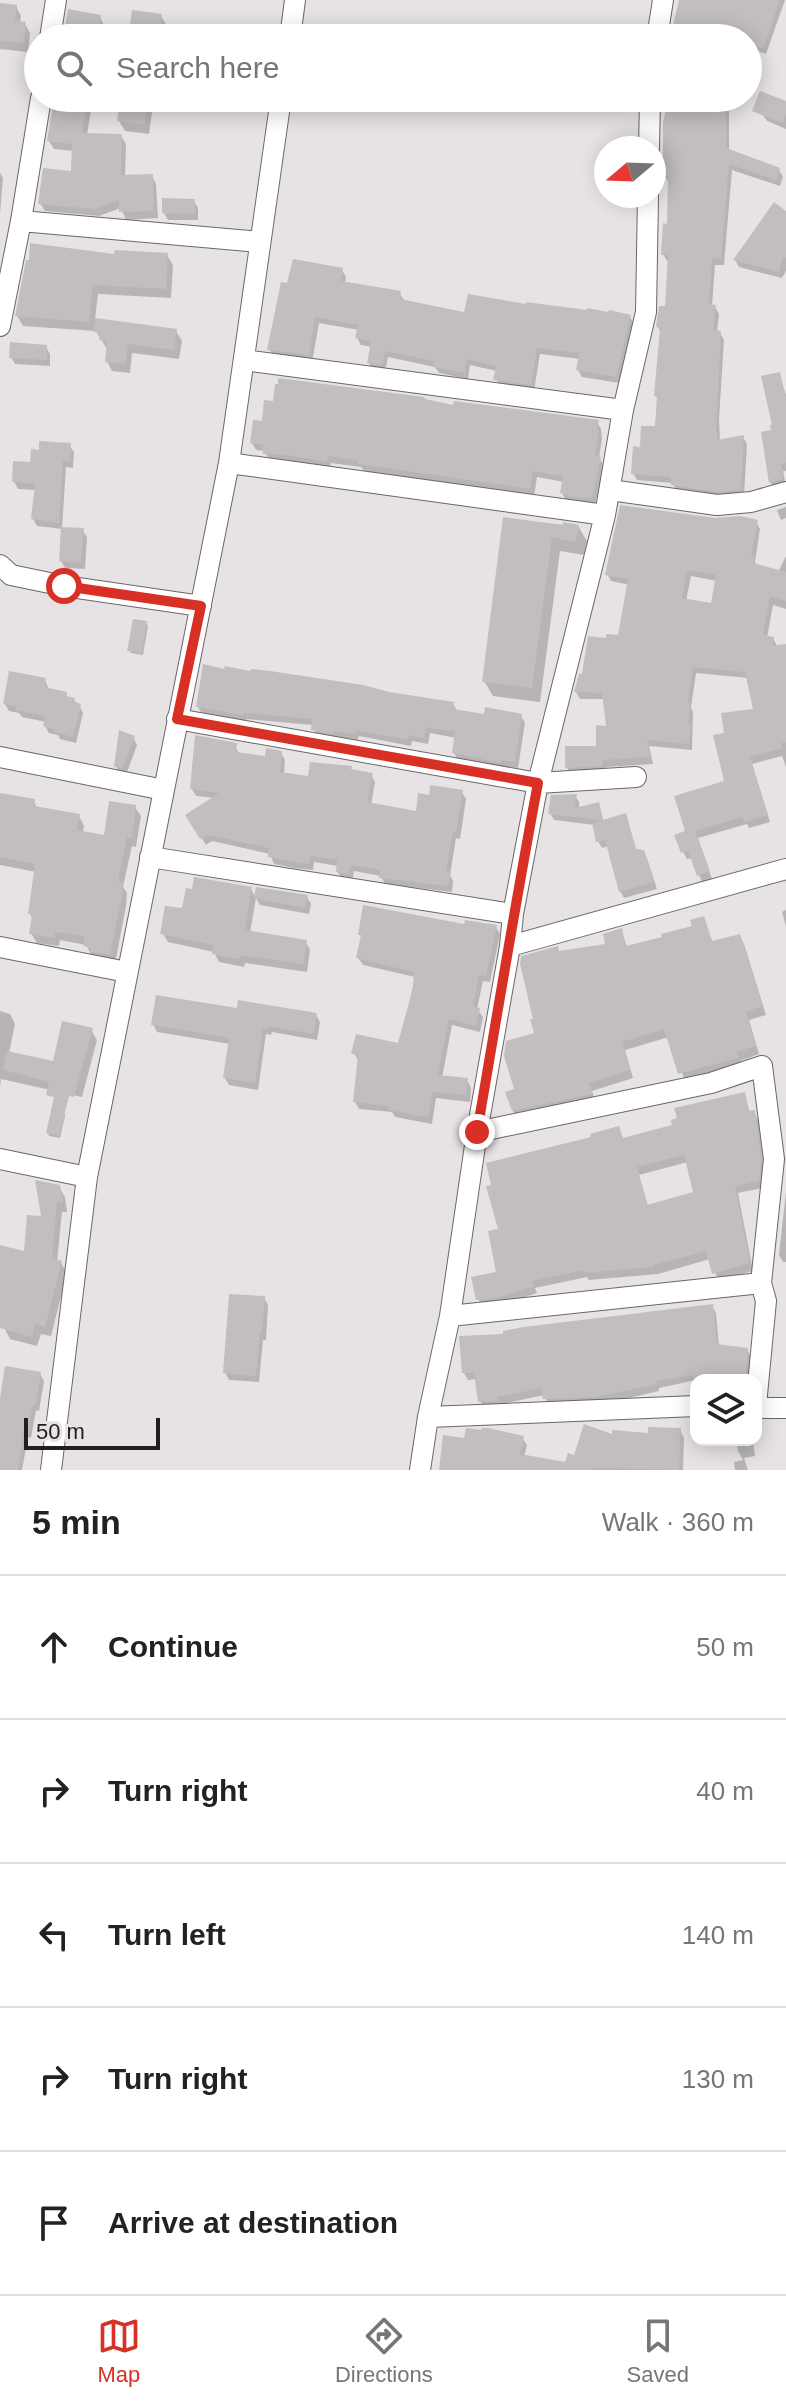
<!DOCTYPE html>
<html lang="en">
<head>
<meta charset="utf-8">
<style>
  :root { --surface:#fff; --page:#f6f6f6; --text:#222; --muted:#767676; --line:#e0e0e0; --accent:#d93025 }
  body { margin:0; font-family:Arial,sans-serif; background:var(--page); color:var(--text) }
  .controls { position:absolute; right:24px; bottom:24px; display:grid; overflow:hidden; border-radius:16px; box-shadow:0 4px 20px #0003 }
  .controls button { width:72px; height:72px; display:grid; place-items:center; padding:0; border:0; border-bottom:2px solid var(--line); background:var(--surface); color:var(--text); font:40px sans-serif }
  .compass { position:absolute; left:594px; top:136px; width:72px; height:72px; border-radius:50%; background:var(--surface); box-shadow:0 4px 20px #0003; rotate:251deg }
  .scale { position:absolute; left:24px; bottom:20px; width:136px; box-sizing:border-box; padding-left:8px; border:4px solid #201e1f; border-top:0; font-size:22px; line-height:28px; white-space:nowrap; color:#201e1f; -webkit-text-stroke:6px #e7e2e3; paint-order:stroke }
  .stop { position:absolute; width:24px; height:24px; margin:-18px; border:6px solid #d93025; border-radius:50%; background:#fff }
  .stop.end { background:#d93025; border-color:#fff; box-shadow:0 2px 8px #0008 }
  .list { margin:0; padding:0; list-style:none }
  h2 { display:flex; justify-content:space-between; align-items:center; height:104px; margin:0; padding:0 32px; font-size:34px }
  h2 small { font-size:26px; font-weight:400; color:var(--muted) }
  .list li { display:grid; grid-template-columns:52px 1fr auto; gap:24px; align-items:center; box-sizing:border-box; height:144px; padding:0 32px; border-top:2px solid var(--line) }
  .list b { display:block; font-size:30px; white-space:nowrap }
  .list em { font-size:26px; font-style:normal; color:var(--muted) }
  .icon { flex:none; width:44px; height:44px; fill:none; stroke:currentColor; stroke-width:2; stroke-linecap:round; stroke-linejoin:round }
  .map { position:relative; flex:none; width:786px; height:1470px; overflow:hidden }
  .search { position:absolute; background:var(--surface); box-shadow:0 4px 20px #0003; left:24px; right:24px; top:24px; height:88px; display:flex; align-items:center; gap:20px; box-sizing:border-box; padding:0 28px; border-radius:44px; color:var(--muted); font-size:30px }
  .sheet { height:824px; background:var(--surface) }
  nav { display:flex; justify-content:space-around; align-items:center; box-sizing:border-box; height:112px; border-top:2px solid var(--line); background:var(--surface); font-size:22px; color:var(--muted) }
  nav a { display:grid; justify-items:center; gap:4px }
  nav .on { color:var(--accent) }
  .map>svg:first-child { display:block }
  .shadow { fill:#0003; fill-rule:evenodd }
  .building { fill:#c2bdbf; fill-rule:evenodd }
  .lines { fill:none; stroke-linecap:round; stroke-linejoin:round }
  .minor-casing { stroke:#6b6667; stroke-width:22 }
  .minor { stroke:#fff; stroke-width:20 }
  .route { stroke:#d93025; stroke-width:10 }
</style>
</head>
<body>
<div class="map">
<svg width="786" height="1470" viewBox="0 0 786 1470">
  <rect width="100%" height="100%" fill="#e7e2e3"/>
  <path class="shadow" d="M681,0h104l-19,54 -18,-6v-10h-75z
    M0,5l16,1 5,10 -1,7 5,1 5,9 -2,19 -28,-3z
    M161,16l6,10 -2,12h-35z
    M100,17l4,8 -2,13h-37z
    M56,98h37l-6,37 34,1 5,8 -1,33 27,-1 4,8 2,34 -32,2 -5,-12 -22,8 -54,-5 -5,-8 33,-30v-22l-19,-2 -5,-8z
    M122,98h32l-5,36 -24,-3 -6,-10z
    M183,98h34l1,7 -29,3z
    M366,98h25l-3,9z
    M671,98h62l-4,11v42l50,19 4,7 -3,9 -48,-16 -8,95h-9l-3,41 3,1 4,7 -2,18 3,1 4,7 -5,79 1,23 23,-5 4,7 -3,52 -22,2 -45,-6 -4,-9 -36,-3 -4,-7 9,-24 14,-20 3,-28 -3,-5 5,-63 -3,-6 8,-19 4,-47h-3l-4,-7 6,-28v-43l-4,-7z
    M786,103v26l-19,-8 -5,-7z
    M0,173l3,5 -3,36z
    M194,201l4,7v12h-30l-4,-7z
    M786,213v58l-4,7 -43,-11 -4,-7z
    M167,255l6,10 -2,33 -73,-4 -3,26 81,11 6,10 -3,18 -47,-6 -2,20 -18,-2 -5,-10v-12l-11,-18 -73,-5 -6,-10 99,-60z
    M342,270l4,7 -1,6 54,10 5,7 62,15 62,-9 102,11 4,7 -15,59 -37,-6 -4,-7 2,-11 -40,-5 -6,37 -34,-5 -4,-7 1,-8 -27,-6 -2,14 -29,-6 -4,-6 -47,-10 -3,14 -12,-1 -4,-7 3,-16 -11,-2 -4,-7 2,-8 -40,-7 -7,39 -39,-5 -3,-7z
    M46,347l4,7v12l-35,-2 -4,-7z
    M779,374l7,21v76h-3l3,15 -11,3 -4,-6 -8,-50 10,-2z
    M454,407l143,15 4,7 1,10 -3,19 5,8 -9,38 -7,-1v2l-22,-5 -4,-7 2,-11 -27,-5 -3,19 -170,-25 -3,-4 -30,-4 -1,5 -37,-7 -24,-1 -4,-9 -9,-1 -4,-7z
    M69,445l5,7 -1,16 -7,-1 -4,62 20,1 5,7 -2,32 -20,-1 -4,-7 2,-32 -26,-3 -4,-7 3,-29 -18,-1 -4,-8 18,-17z
    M786,507v11l-5,2 -4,-10z
    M505,520l73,6 9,15 -3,14 -24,-4 -20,151 -47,-6 -9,-15z
    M715,520l41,2 4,7 -5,33 2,4 21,6 8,-16v53l-13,-4 -6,33h6l4,8h9v121l-4,-11 -30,8 18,58 -21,6 -2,-4 -49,14 14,41 -10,3 -10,-24 -5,1 -4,-7 5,-19 39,-51 -1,-48 29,-23 -7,-33 -52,-5 -5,35 2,4 -1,38 -43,-4 4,18 -47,3v6l-35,2 -4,-7 31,-20 10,-20 -3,-29h-25l-4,-7 4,-16h3l25,-36 12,-3 9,-52 -18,-4 -4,-7zM691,576l26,5 -4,24 -27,-4z
    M146,623l2,3 -5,29 -12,-2 -1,-3z
    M45,680l4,10 17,4 3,5 5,1 5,5 4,8 -7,30 -16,-4 -2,-4 -9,-2 -4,-7 1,-4 -24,-5 -3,-4 -10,-2 -4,-7z
    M389,694l64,10 4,7 28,5h36l4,7 -7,45 -13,-2 -1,3 -46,-9 -4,-7 2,-15 -26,-5 -2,11 -16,-3 -1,5 -52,-10 -1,4 -20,-3 -1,3 -20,-4 -4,-11 -66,-6 -1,2 -44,-7 -4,-7z
    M133,737l4,8 -11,30 -6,-1 -4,-8z
    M235,745l4,9 28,4 14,-5 4,7 -1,14 26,5 41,-11 1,3 19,4 4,7 -4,23 47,9 12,-17 32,-5 4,7 -6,40 -4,-1 -6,37 3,6 -1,11 -67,-8 -4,-8 -27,-5 -2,10 -10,-2 -4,-7v-6l-24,-4 -1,8 -19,-2 -20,-4 -4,-10 -58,-13 -6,4 -19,-30 27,-17 -18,-2 -4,-7z
    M0,795l33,6 5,8 41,7 5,10 -1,7 23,4 29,-30 6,9 -5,31 -4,-1 -9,41 4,6 -1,13 -11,58 -23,-8 -6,-11 -26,-5 -1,6 -22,-3 -6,-10 2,-14 -3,-5 6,-42 -36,-7z
    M575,796l4,6v7l19,-4 6,16 21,-5 12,35 6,1 4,7 10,30 -33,9 -4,-7 -11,-45 -7,2 -4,-7 -3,-16 -41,-5 -4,-7z
    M251,889l5,9 -6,35 55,8 5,9 -3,22 -62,-9 -1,4 -25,-5 -5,-10 -46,-10 -5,-8 20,-23z
    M307,897l4,7 -2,10 -49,-9 -4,-7z
    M786,910v17l-4,-15z
    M703,918l10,25 26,-7 5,8 22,71 -17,5 10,34 -19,7 1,5 -56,15 -16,-44 -44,13 8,28 -41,13 4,12 -78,16 -5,-8 3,-21 20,-56 24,-81 48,-7 13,-15 6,16 38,-9 30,-11z
    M466,926h29l5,8 -10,48 -7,-1 -6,28 6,8 -3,15 -28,-7 -10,53 25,2 4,8 -1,14 -34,-4 -4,26 -37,-7 -3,-5 -33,-3 -4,-7 3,-42 -4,-7 46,-7 15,-69 -52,-12 -5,-7 5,-19 -3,-5z
    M0,1011l10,3 5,10 -6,29 46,10 36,-33 6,10 -15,57 -81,-18 -1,8z
    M238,1011l78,4 4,7 -3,18 -45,-8 -1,3 -5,-1 -8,56 -29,-5 -4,-7 5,-34 -73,-12 -4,-8z
    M744,1095l6,18 4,-1 4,8 6,48 -2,20 -24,5 15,78 -35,9 -8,-21 -52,15 -69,6 -2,-3 -52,11 2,5 -35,12 -19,2 -5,-8 20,-26 3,-42 92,-92 25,-11 6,12 51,-13zM688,1162l8,32 -48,12 -9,-31z
    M64,1113l1,3 -5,22 -11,-2 -1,-3z
    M59,1187l6,10 2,15h-5l-5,50 4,1 6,10 -16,63 -10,-2 -4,12 -27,-7 -10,-19v-72l25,5z
    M786,1191v71h-3l-4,-7z
    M264,1298l4,7 -2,35h-3l-4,42 -30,-2 -4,-8z
    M712,1306l4,7 3,33 28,3 4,8 -2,23h-53l-37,8v3l-48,11 -62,4 -5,-11 -60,13 -4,-7 -3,-22 -9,1 -4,-7 41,-38z
    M40,1374l4,7 -5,30 -3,-1 -5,28 -3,-1 -6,33h-22v-62z
    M680,1430l4,8 -1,32h-242l25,-30 56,-2 5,7 -3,12 42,7 48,-27 36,-1z
    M736,1440h17l2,16 -11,2 4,12h-13l-1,-8 9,-2 -5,-9z"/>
  <path class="building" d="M679,0h101l-17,49 -15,-6v-5h-17l-33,-12 -1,3 -5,-2 -3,11h-19z
    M0,3l17,2 -2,16 11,1 -2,21 -24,-2z
    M68,9l33,6 -4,23h-34z
    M132,10l30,4 -3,24h-31z
    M760,91l26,10v13l-3,9 -31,-12z
    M54,98h34l-6,35 40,1 -1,41 32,-1 1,37 -35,1v-12l-25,9 -56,-5 5,-36 28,3 1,-27 -25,-3z
    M120,98h28l-4,27 -27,-4z
    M669,98h60l-3,7v43l54,20 -4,12 -47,-16 -8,95 -9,-1 -3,46 7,1 -3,25 8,1 -5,100h1v9l27,-5 -3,55 -24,2 -46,-7v-8l-40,-3 2,-28 7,1 1,-21h14l2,-29 -3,-1 6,-68 -4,-1 3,-21h6l3,-51h-7l2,-32 4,1 1,-48h-5v-54z
    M162,198l33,1v15l-33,-1z
    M774,202l12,9v47l-3,-2 -4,16 -46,-12z
    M30,243l84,11 1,-4 53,3 -2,36 -73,-4 -4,37 -74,-6 11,-56h3z
    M293,259l50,9 -2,13 60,10 -1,8 64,13 4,-18 58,10v-2l61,8v-2l21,4 1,-2 22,5 -15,62 -40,-7 3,-17 -42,-5 -6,37 -38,-5 3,-14 -29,-7 -2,14 -32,-6 1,-6 -49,-10 -3,14 -15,-2 4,-22 -16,-3 3,-13 -43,-8 -6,38 -42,-5 14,-68 6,1z
    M95,318l82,11 -3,21 -46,-6 -3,20 -20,-2 2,-21 -8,-1 1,-7 -6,-1z
    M10,342l37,3v15l-38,-2z
    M780,372l6,28v63l-5,1 2,15 -14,4 -8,-51 10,-2 -1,-5h2l-11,-49z
    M278,378l146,19 1,2 28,6 1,-4 145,19 -2,10h2l-4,26 6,1 -9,41 -24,-1 1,-2 -9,-2 3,-17 -30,-5 -3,18 -172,-25v-3l-30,-5 -1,6 -39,-7 -25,-1v-9l-13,-2 3,-23 9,1 2,-21 9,1 2,-17h3z
    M39,441l32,2 -1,18h-7l-4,62 -28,-4 4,-35 -23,-2 1,-21 17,1 1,-13 8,1z
    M620,505l95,13 25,-2 18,4 -7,37h3l-1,6 33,9v29l-16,-5 -7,39 11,2 -2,9 14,-2v98l-5,1 2,5 -33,9 18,58 -24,7 -2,-5 -47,14 15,40 -13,5 -9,-25 -7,2 -7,-18 11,-4 -11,-35 50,-15 -11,-46 11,-2 -3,-20 32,-4 -8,-37 -52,-5 -5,36h3l-3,20 3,1 -2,20 -42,-4 3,17 -47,3v6l-38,2v-22h31v-21l10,1 -4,-33 -28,-1 5,-18h3l6,-38 18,2v-4l12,1 10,-56 -23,-4zM687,570l29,5 -5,28 -29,-5z
    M503,517l60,8v-3l16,3 -3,17 -24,-5 -20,151 -50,-6z
    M61,527l23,1 -3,35 -22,-2z
    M133,619l14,2 -5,32 -15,-2z
    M203,664l21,5 1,-3 25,5 1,-2 19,2 93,14 26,7 65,10 -1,7 31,5 1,-7 37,7 -7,48 -14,-2v3l-49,-10 3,-21 -29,-5 -2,11 -16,-3 -1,5 -51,-10 -1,4 -21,-3v3l-23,-4 1,-11 -68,-6 -1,2 -47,-8z
    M9,671l37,7 -1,9 22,5 -1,4 9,2 -1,4 7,2 -8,33 -19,-5v-3l-11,-3 2,-10 -30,-6 1,-4 -13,-2z
    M119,730l16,6 -13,32 -8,-1z
    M195,735l42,8 -1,9 29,4 1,-8 16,3 -2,21 28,4 2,-14 42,4 -1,3 22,4 -6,29 49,9 2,-18 11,2 1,-10 33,5 -7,42h-3l-7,39 5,1 -3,14 -69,-8 1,-8 -29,-5 -2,9 -13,-2 1,-12 -26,-4 -2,8 -20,-3 -21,-4 1,-9 -61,-13 -8,4 -15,-24 34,-22 -29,-4z
    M0,793l35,6 -1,7 46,8 -3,16 27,5 5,-34 27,4 -4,33 -5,-1 -9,44 5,1 -1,13 -12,60 -19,-3v-4l-7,-2v-10l-29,-4v6l-26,-4 3,-19 -4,-1 7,-50 -35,-7z
    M577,794l-2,14 24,-6 4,18 23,-7 10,36 8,1 11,32 -36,10 -14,-52 -9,2 -4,-19 9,-3 -53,-6 3,-19z
    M194,877l58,10 -7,43 62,10 -4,24 -63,-9v4l-28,-5 1,-9 -53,-11 5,-28 17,2 4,-20 6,1z
    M256,887l52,8 -3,13 -51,-10z
    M363,905l101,19 1,-4 32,5 -11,51 -7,-1 -6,31 7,2 -4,18 -27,-7 -11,56 30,3 -2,17 -33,-3 -5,25 -40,-7 1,-4 -36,-4 5,-47 -7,-1 5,-20 42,9 15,-55 1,-16 -58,-14 5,-23h-3z
    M704,916l8,25 28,-7 23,72 -17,6 10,34 -19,6 1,6 -60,16 -14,-45 -42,13 8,28 -41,13 4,11 -81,17 -7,-19 9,-3 -10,-33 2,-15 28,-8 -4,-14h3l-13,-55 1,-8 37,-10 1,5 46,-7 -2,-10 19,-6 4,18 36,-9 -1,-3 31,-8 -2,-6z
    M156,995l81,13 1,-8 79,13 -3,21 -46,-8v3l-5,-1 -8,55 -32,-5 6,-40 -78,-13z
    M62,1021l31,7 -19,69 -5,-1 -10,40 -13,-3 8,-36 -8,-2 3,-13 -46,-12 4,-19 46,10z
    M745,1092l4,19 6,-1 6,49 -2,22 -24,5 15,77 -38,11 -6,-23 -52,14v2l-71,6v-3l-51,11 2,5 -37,12 -21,2 -5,-23 25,-5 -8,-41 10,-2 -12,-43 5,-1 -5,-22 105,-26 -1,-3 29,-8 4,12 49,-13 -1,-5 6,-2 -3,-10zM684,1155l9,37 -46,13 -10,-38z
    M35,1180l25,5 3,17h-6l-5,56 10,3 -17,66 -10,-3 -3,13 -32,-9v-83l24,6 3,-36 14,1z
    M229,1294l36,2 -3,37h-2l-4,43 -33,-3z
    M713,1304l4,40 31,4 -3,32 -34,-3 -17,3 -1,-5 -37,6 1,3 -61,13 -53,2 -2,-11 -44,9v4l-19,1 -4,-29h-12l-3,-37 44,-2v-3l21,-4z
    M5,1366l36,6 -5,33 -3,-1 -5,28 -4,-1 -6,39h-18v-72z
    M584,1424l28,10v-4l36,3v-6l33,1 -2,42 -85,-2 -1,2h-154l4,-35 21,3 2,-10 16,2 -1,-2h7l36,8 -4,18 45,8 3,-9 6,2z"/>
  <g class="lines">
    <defs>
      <path id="minor" d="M50,38l6,-38
        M290,38l5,-38
        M657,38l6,-38
        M649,148l1,-50
        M21,221l239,21
        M0,326l21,-105 20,-123
        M244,360l379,50
        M229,463l376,52
        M610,490l107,15 34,-3 35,-10
        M0,565l11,10 53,11 137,20
        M177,719l361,64 98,-6
        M0,757l164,33
        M150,857l363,57
        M510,946l276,-77
        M0,947l127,25
        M0,1159l87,18
        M450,1316l311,-33 13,-124 -12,-93 -51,17 -234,49
        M756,1405l10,-104 -5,-18
        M756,1408h30
        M428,1417l268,-11
        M51,1470l36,-293 142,-714 52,-365
        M420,1470l8,-53 22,-101 27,-184 33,-186 3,-32 25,-131 67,-268 18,-105 23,-98 2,-116"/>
    </defs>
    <use href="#minor" class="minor-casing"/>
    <use href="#minor" class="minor"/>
  </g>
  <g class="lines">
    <path class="route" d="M64,586l137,20 -24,113 361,64c-22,116 -41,233 -61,349"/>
  </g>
</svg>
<div class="controls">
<button><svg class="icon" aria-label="layers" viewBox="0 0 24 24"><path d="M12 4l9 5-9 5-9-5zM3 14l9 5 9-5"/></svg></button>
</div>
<svg class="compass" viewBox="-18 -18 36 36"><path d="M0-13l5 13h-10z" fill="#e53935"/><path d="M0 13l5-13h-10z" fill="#767676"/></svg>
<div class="scale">50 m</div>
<div class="stop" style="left:64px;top:586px"></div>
<div class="stop end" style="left:477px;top:1132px"></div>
<div class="search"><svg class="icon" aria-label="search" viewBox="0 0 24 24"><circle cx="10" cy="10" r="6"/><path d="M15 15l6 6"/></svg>Search here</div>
</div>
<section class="sheet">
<h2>5 min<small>Walk · 360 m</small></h2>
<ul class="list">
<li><svg class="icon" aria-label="ahead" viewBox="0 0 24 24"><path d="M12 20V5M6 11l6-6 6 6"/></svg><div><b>Continue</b></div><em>50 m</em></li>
<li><svg class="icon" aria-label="right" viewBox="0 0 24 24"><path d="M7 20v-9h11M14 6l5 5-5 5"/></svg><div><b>Turn right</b></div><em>40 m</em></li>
<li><svg class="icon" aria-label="left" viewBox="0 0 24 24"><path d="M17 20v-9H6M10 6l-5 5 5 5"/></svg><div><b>Turn left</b></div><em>140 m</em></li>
<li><svg class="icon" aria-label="right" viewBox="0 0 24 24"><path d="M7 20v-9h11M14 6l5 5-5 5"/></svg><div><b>Turn right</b></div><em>130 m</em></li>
<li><svg class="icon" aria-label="arrive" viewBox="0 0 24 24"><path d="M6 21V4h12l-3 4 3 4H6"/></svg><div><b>Arrive at destination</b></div></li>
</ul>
</section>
<nav>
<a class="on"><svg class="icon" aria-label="map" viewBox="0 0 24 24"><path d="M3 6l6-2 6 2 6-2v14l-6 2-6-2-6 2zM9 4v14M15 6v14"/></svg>Map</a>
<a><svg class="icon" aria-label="directions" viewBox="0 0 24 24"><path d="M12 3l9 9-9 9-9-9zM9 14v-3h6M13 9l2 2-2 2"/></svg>Directions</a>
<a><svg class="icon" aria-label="saved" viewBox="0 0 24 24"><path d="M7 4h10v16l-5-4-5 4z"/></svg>Saved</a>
</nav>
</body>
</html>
